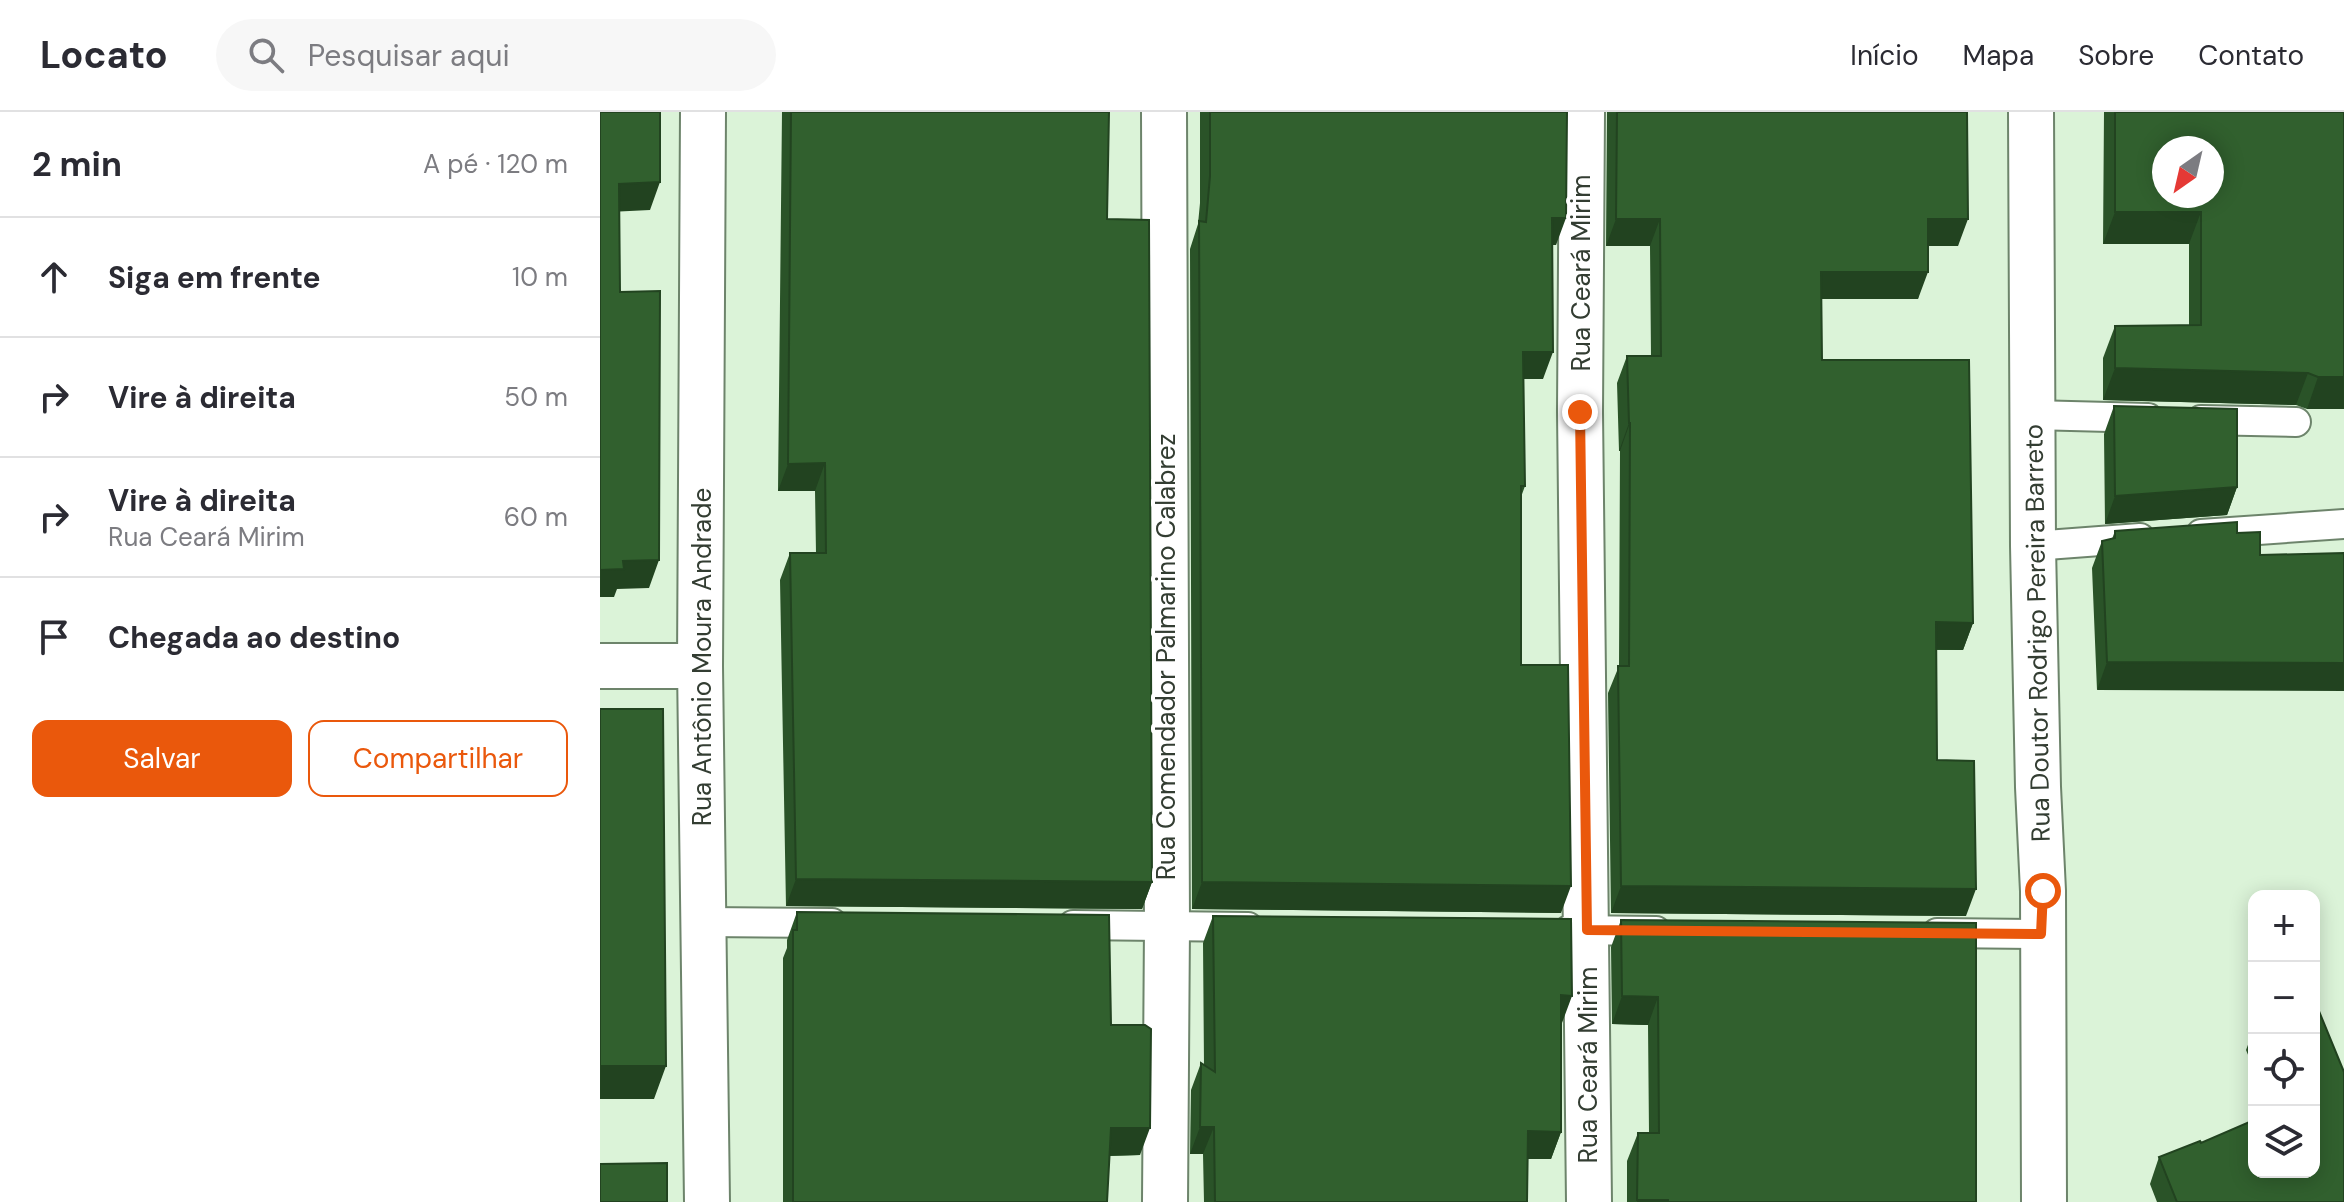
<!DOCTYPE html>
<html lang="pt">
<head>
<meta charset="utf-8">
<style>
  :root { --surface:#fff; --page:#f7f7f7; --text:#2b2b33; --muted:#7c7c81; --line:#e1e1e2; --accent:#ea580c }
  body { margin:0; font-family:"DM Sans",sans-serif; background:var(--page); color:var(--text) }
  .controls { position:absolute; right:24px; bottom:24px; display:grid; overflow:hidden; border-radius:16px; box-shadow:0 4px 20px #0003 }
  .controls button { width:72px; height:72px; display:grid; place-items:center; padding:0; border:0; border-bottom:2px solid var(--line); background:var(--surface); color:var(--text); font:40px sans-serif }
  .compass { position:absolute; left:1552px; top:24px; width:72px; height:72px; border-radius:50%; background:var(--surface); box-shadow:0 4px 20px #0003; rotate:214deg }
  .stop { position:absolute; width:24px; height:24px; margin:-18px; border:6px solid #ea580c; border-radius:50%; background:#fff }
  .stop.end { background:#ea580c; border-color:#fff; box-shadow:0 2px 8px #0008 }
  .list { margin:0; padding:0; list-style:none }
  h2 { display:flex; justify-content:space-between; align-items:center; height:104px; margin:0; padding:0 32px; font-size:34px }
  h2 small { font-size:26px; font-weight:400; color:var(--muted) }
  .list li { display:grid; grid-template-columns:52px 1fr auto; gap:24px; align-items:center; box-sizing:border-box; height:120px; padding:0 32px; border-top:2px solid var(--line) }
  .list b { display:block; font-size:30px; white-space:nowrap }
  .list p { margin:0; font-size:26px; white-space:nowrap; color:var(--muted) }
  .list em { font-size:26px; font-style:normal; color:var(--muted) }
  .actions { display:flex; gap:16px; padding:24px 32px }
  .actions a { flex:1; padding:18px 0; border:2px solid var(--accent); border-radius:16px; text-align:center; font-size:28px; color:var(--accent) }
  .actions .main { background:var(--accent); color:#fff }
  .icon { flex:none; width:44px; height:44px; fill:none; stroke:currentColor; stroke-width:2; stroke-linecap:round; stroke-linejoin:round }
  .map { position:relative; flex:none; width:1744px; height:1090px; overflow:hidden }
  header { display:flex; align-items:center; gap:48px; box-sizing:border-box; height:112px; padding:0 40px; background:var(--surface); border-bottom:2px solid var(--line) }
  header strong { font-size:38px }
  nav { display:flex; gap:44px; margin-inline-start:auto; font-size:28px }
  .search { width:560px; height:72px; background:var(--page); display:flex; align-items:center; gap:20px; box-sizing:border-box; padding:0 28px; border-radius:44px; color:var(--muted); font-size:30px }
  main { display:flex }
  aside { flex:1; background:var(--surface) }
  .map>svg:first-child { display:block }
  .lines { fill:none; stroke-linecap:round; stroke-linejoin:round }
  .service-casing { stroke:#6d846b; stroke-width:32 }
  .minor-casing { stroke:#6d846b; stroke-width:48 }
  .tertiary-casing { stroke:#6d846b; stroke-width:48 }
  .service { stroke:#fff; stroke-width:28 }
  .minor { stroke:#fff; stroke-width:44 }
  .tertiary { stroke:#fff; stroke-width:44 }
  .wall { fill:#2a5328 }
  .shaded-wall { fill:#224320 }
  .building { fill:#31602e; stroke:#224320; stroke-width:2; fill-rule:evenodd }
  .route { stroke:#ea580c; stroke-width:10 }
  .labels { text-anchor:middle; stroke-width:8; stroke-linejoin:round; paint-order:stroke }
  .street-label { font-size:26px; fill:#333d32; stroke:#fff }
</style>
</head>
<body>
<header>
<strong>Locato</strong>
<div class="search"><svg class="icon" aria-label="search" viewBox="0 0 24 24"><circle cx="10" cy="10" r="6"/><path d="M15 15l6 6"/></svg>Pesquisar aqui</div>
<nav><a>Início</a><a>Mapa</a><a>Sobre</a><a>Contato</a></nav>
</header>
<main>
<aside>
<h2>2 min<small>A pé · 120 m</small></h2>
<ul class="list">
<li><svg class="icon" aria-label="ahead" viewBox="0 0 24 24"><path d="M12 20V5M6 11l6-6 6 6"/></svg><div><b>Siga em frente</b></div><em>10 m</em></li>
<li><svg class="icon" aria-label="right" viewBox="0 0 24 24"><path d="M7 20v-9h11M14 6l5 5-5 5"/></svg><div><b>Vire à direita</b></div><em>50 m</em></li>
<li><svg class="icon" aria-label="right" viewBox="0 0 24 24"><path d="M7 20v-9h11M14 6l5 5-5 5"/></svg><div><b>Vire à direita</b><p>Rua Ceará Mirim</p></div><em>60 m</em></li>
<li><svg class="icon" aria-label="arrive" viewBox="0 0 24 24"><path d="M6 21V4h12l-3 4 3 4H6"/></svg><div><b>Chegada ao destino</b></div></li>
</ul>
<div class="actions"><a class="main">Salvar</a><a>Compartilhar</a></div>
</aside>
<div class="map">
<svg width="1744" height="1090" viewBox="0 0 1744 1090">
  <rect width="100%" height="100%" fill="#dbf3d8"/>
  <g class="lines">
    <defs>
      <path id="service" d="M1432,303l116,3
        M1601,308l95,2
        M1601,422l143,-10
        M1433,434l107,-8
        M105,810l127,1
        M473,813l175,2
        M969,818l87,1
        M1337,821l104,1"/>
      <path id="minor" d="M564,0l3,814 -2,276
        M982,0l-2,300 9,790
        M1431,0l2,434 5,241 5,104 1,311
        M0,554h100"/>
      <path id="tertiary" d="M103,0l-3,554 7,536"/>
    </defs>
    <use href="#service" class="service-casing"/>
    <use href="#minor" class="minor-casing"/>
    <use href="#tertiary" class="tertiary-casing"/>
    <use href="#service" class="service"/>
    <use href="#minor" class="minor"/>
    <use href="#tertiary" class="tertiary"/>
  </g>
  <path class="wall" d="M182,0h327l-2,107 45,663 -10,27 -356,-3 -6,-326 10,-27h26l-1,-62h-37z
    M600,0h367l-11,133h-4l-9,134h-20l2,107 -4,11v168l40,248 -369,-4 -2,-660 8,-25 2,-21z
    M1007,0h360l-9,134h-30l-10,53h-97l1,61 151,263 -10,27h-26v110l29,156 -355,-3 -3,-220 11,-27 1,-215h-1l-2,-68 10,-27h24l-1,-110h-44z
    M1504,0h240v297h-37l-11,-4 -193,-5v-42l12,-32 74,-1v-81h-86z
    M1514,294l123,81 -10,28 -122,9 -1,-90z
    M1637,410l-140,168 -5,-122 10,-27 10,-2 3,-8z
    M197,800l314,113 29,130 -31,1 -2,46h-324v-244l4,-10v-8z
    M613,804l349,107 -1,109 -10,27h-23l-1,43h-323l-1,-48h-13l1,-64 10,-27 3,2 -1,-122z
    M1021,808l355,282h-349v-41l11,-28h11l-1,-108 -36,-1 -1,-77z
    M1654,917v40l-8,-19z
    M1601,1031l143,59h-187l-7,-18 9,-27z"/>
  <path class="shaded-wall" d="M60,70l-10,28 -41,2 10,-28z
    M1515,100h86l-12,32h-86z
    M952,106h14l-10,27h-13z
    M1016,107h44l-10,27h-44z
    M1328,107h40l-10,27h-40z
    M1221,160h107l-10,27h-107z
    M923,240h30l-10,27h-30z
    M1515,256l193,5 -12,32 -193,-5z
    M1718,265h26v32h-37z
    M1029,311h1l-10,28h-1z
    M225,351l-10,28h-37l10,-27z
    M1637,375l-10,28 -122,9 10,-28z
    M59,448l-10,28 -32,1 -3,8h-14v-27l23,-9z
    M1336,510l37,1 -10,27 -36,-1z
    M1507,550l237,1v28l-247,-1z
    M196,767l356,3 -10,27 -356,-3z
    M602,770l369,4 -10,27 -369,-4z
    M1021,774l355,3 -10,27 -355,-3z
    M961,883l11,1 -10,27h-11z
    M1022,884l36,1 -10,28 -36,-1z
    M0,954h66l-12,33h-54z
    M600,1015h14l-11,27h-13z
    M511,1016h39l-10,27 -40,1z
    M928,1019l33,1 -10,27h-33z
    M1037,1088h31l-1,2h-30z"/>
  <path class="building" d="M0,0h60v70l-41,2 1,108 40,-1 -1,269 -36,1 1,8 -24,1z
    M191,0h318l-2,107 42,1 3,662 -356,-3 -6,-326h36l-1,-90 -37,1z
    M610,0h357l-1,106h-14l1,134h-30l2,134h-4v179h47l3,221 -369,-4 -3,-661 7,1 4,-46z
    M1017,0h350l1,107h-40v53h-107l1,88h147l4,263 -37,-1 1,138 37,1 2,128 -355,-3 -3,-220h11l1,-243h-1l-2,-67h34l-1,-137h-44z
    M1515,0h229v265h-26l-10,-4 -193,-5v-42l86,-1v-113h-86zM1564,36h48v48h-48z
    M1514,294l123,3v78l-122,9z
    M1637,410v11l23,-1v23l84,-2v110l-237,-1 -5,-121 13,-3v-7z
    M0,597h63l3,357h-66z
    M197,800l312,3 2,110h34l6,4 -1,99h-39l-4,74h-314v-272h4z
    M613,804l358,3 1,77 -11,-1v137l-33,-1 -1,71h-312l-1,-75h-14l1,-64 14,9z
    M1021,808l355,3v279h-308v-2h-31l1,-67h21l-1,-136 -36,-1z
    M1714,887l30,73v130h-167l-18,-45 41,-16 1,2 53,-23v52h60z
    M67,1051v39h-67v-38z"/>
  <g class="lines">
    <path class="route" d="M980,300l7,518 454,4 2,-43"/>
  </g>
  <g class="labels">
    <g class="street-label">
      <text transform="translate(981 161) rotate(-90)" y="9">Rua Ceará Mirim</text>
      <text transform="translate(1437 521) rotate(-91)" y="9">Rua Doutor Rodrigo Pereira Barreto</text>
      <text transform="translate(102 545) rotate(-90)" y="9">Rua Antônio Moura Andrade</text>
      <text transform="translate(566 545) rotate(-90)" y="9">Rua Comendador Palmarino Calabrez</text>
      <text transform="translate(988 953) rotate(-90)" y="9">Rua Ceará Mirim</text>
    </g>
  </g>
</svg>
<div class="controls">
<button>+</button>
<button>−</button>
<button><svg class="icon" aria-label="locate" viewBox="0 0 24 24"><circle cx="12" cy="12" r="6"/><path d="M12 2v4M12 18v4M2 12h4M18 12h4"/></svg></button>
<button><svg class="icon" aria-label="layers" viewBox="0 0 24 24"><path d="M12 4l9 5-9 5-9-5zM3 14l9 5 9-5"/></svg></button>
</div>
<svg class="compass" viewBox="-18 -18 36 36"><path d="M0-13l5 13h-10z" fill="#e53935"/><path d="M0 13l5-13h-10z" fill="#7c7c81"/></svg>
<div class="stop" style="left:1443px;top:779px"></div>
<div class="stop end" style="left:980px;top:300px"></div>
</div>
</main>
</body>
</html>
